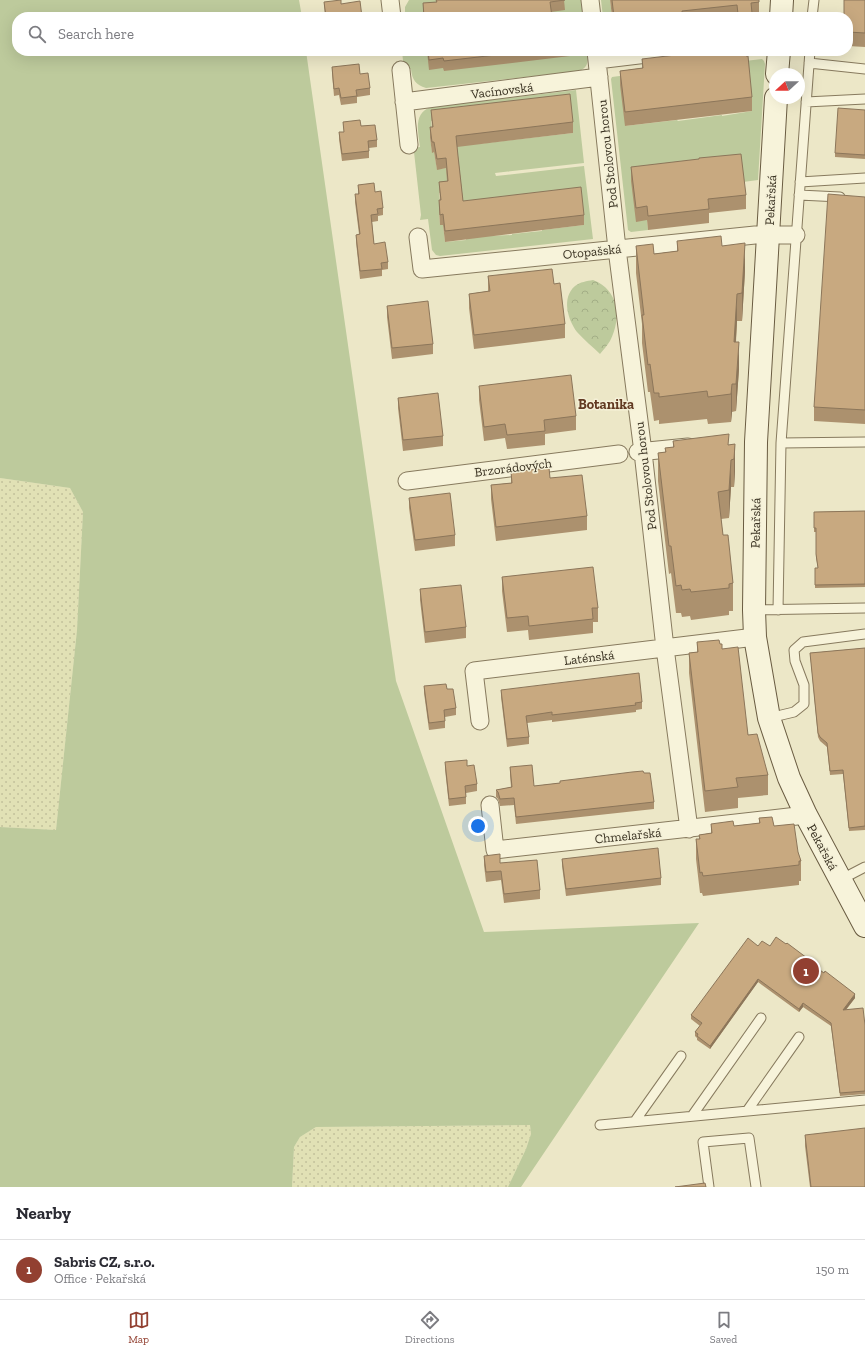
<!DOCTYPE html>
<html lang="en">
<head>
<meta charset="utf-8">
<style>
  :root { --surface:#fff; --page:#f2f2f3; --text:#2b2b33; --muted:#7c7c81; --line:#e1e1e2; --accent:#924031 }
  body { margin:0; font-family:"Zilla Slab",serif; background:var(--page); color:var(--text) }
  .compass { position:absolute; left:769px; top:68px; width:36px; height:36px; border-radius:50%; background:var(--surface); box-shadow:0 4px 16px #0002; rotate:249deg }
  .you { position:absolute; left:478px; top:826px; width:14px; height:14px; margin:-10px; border:3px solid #fff; border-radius:50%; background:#1a73e8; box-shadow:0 0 0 6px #1a73e833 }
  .badge { display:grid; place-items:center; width:26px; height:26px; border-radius:50%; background:var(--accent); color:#fff; font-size:13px; font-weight:700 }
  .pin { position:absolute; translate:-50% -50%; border:2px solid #fff; box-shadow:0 1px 4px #0006 }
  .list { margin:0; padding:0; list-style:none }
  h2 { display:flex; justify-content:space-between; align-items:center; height:52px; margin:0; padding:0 16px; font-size:17px }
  h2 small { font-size:13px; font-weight:400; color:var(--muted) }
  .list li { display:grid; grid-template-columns:26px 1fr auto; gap:12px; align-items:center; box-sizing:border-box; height:60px; padding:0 16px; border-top:1px solid var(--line) }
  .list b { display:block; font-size:15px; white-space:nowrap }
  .list p { margin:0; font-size:13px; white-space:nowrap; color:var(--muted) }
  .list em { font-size:13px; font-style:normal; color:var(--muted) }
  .icon { flex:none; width:22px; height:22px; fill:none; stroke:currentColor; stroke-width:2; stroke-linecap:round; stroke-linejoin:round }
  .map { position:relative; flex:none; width:865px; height:1187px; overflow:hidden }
  .search { position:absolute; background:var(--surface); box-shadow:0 4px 16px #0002; left:12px; right:12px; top:12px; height:44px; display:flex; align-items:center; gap:10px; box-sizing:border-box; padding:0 14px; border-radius:16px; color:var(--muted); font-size:15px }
  .sheet { height:112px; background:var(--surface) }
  nav { display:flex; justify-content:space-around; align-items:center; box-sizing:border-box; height:56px; border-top:1px solid var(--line); background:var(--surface); font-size:11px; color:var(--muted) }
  nav a { display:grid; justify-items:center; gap:2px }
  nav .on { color:var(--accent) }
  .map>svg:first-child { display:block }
  .farmland { fill:url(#farmland-dots) }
  .green { fill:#bdca9c; fill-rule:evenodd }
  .park { fill:url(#park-crowns) }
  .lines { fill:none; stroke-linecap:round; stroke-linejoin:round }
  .lane-casing { stroke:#877a5e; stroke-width:11 }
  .street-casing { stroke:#877a5e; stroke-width:19 }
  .secondary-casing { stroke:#695b41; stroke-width:24 }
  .lane { stroke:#f7f3da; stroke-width:9 }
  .street { stroke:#f7f3da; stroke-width:17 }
  .secondary { stroke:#f7f3da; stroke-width:22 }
  .wall { fill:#ac916e }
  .shaded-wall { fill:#8c765a }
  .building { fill:#c8a980; stroke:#8c765a }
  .labels { text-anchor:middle; stroke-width:3; stroke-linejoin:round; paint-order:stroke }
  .street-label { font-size:13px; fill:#383020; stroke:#f4f0d7 }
  .neighbourhood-label { font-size:14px; font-weight:bold; fill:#623a22; stroke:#f4f0d7 }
</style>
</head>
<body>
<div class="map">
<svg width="865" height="1187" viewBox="0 0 865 1187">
  <defs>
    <pattern id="farmland-dots" width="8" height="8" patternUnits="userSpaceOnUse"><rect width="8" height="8" fill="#e1e1b5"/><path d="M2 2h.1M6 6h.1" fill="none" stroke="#c2c19b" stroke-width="1.8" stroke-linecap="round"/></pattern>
    <pattern id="park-crowns" width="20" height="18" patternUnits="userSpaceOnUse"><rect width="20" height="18" fill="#bdca9c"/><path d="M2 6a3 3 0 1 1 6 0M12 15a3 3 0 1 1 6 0" fill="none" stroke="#a3ae86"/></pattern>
  </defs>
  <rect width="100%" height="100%" fill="#ece7c7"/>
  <path class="farmland" d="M0,478l70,10 13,24 -6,118 -21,200 -56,-3z
    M530,1125l1,9 -5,15 -18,38h-216l2,-40 6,-10 16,-10z"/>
  <path class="green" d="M0,0h299l3,17h-285v34h289l90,630 88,251 215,-9 -178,264h-13l18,-38 5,-15 -1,-9 -214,2 -16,10 -6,10 -2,40h-292v-360l56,3 21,-200 6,-118 -13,-24 -70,-10z
    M409,0h173l2,17h-179v-10z
    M601,0h9l2,17h-9z
    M402,51h185c1,10 2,16 -8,20l-153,17c-10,-3 -14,-8 -15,-19l-7,1z
    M762,59l2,2 1,3 -7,116 -15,2 -96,38 1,10 -17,2 -3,-2 -17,-151 1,-2 30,-4 -17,53 52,-6 1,1 44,-6v1l30,-5 -7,-50z
    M576,90l8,73 -89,10 1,3 88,-10 9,73 -153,17 -4,-1 -4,-5 -4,-31 -8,1 1,-5 -7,-63 -2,-4 8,-1c-2,-16 -7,-35 12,-40zM570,105l3,28 -95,11 -3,-28 23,-4h9v-1l15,-1 6,-1v1zM452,118l6,53 -11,2 -1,-5 -9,1 -3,-17h-2l-2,-14h3l-2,-17zM461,191l5,49 -21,2 -2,-17h-3l-1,-14 2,-1 -2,-17zM581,198l3,27 -42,5v1c-11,1 -19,2 -30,3v1l-24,1 -3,-27z"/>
  <path class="park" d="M593,280c26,10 29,38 17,61 -3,5 -7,9 -10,13 -7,-7 -16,-14 -23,-22 -9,-12 -16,-34 -2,-46 5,-4 12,-5 18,-6z"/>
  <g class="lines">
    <defs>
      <path id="lane" d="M812,17l2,-17
        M809,63l56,6
        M806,102l59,-3
        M800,182l65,-4
        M799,195l41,2
        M781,443l84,-1
        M754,610l111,-2
        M778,610l3,-167 29,-392
        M769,718l25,-6 10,-8v-19l-9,-24 -1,-11 9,-8 62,-8
        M840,880l25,-13
        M747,1111l52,-74
        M692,1116l69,-98
        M635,1121l46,-65
        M600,1125l265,-25
        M709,1187l-6,-45 46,-4 7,49"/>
      <path id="street" d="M390,0l2,17
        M590,0l2,17
        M596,51l21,198 26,203 22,196 24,181
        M597,60l75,-9
        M401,70l8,75
        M404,102l195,-25
        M418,237l4,32 333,-34h41
        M638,452l50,-5
        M407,481l212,-27
        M480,721l-6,-50 281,-34
        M490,805l5,45 311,-35"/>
      <path id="secondary" d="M781,17l1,-17
        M777,74l2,-23
        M776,98l-20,344 -2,168 1,27 14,81 20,60 17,37 59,111"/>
    </defs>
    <use href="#lane" class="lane-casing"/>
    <use href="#street" class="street-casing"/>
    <use href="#secondary" class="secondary-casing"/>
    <use href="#lane" class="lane"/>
    <use href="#street" class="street"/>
    <use href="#secondary" class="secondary"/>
  </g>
  <path class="wall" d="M436,0h128l1,10 -14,2 1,5h-129v-14l13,-1z
    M610,0h149v16l-5,1h-142z
    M865,0v47l-17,-1v-29z
    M324,2l17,2 21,13h-37z
    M427,51h143v5l-126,15 -1,-3 -14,2z
    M642,59l110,38v14l-127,15 -5,-41v-14l22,-3z
    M332,67l28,7 10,14v7l-13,2v6l-16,2 -2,-10 -5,1 -2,-22z
    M431,110l142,12v11l-116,14 6,54 121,14v10l-139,17 -2,-17h-3l-1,-15v-10h1l-1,-18 8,-1 -1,-13 -9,2 -3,-18 -2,1 -2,-15v-11h2z
    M865,110v49l-30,-2v-4z
    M343,122l18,4 16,14v7l-8,1v10l-27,3 -3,-22v-7h5z
    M631,167l115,28v14l-37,4v10l-61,7 -1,-10 -11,2 -5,-41z
    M358,185l17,7 8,16v7l-5,1v5l-6,1 2,22 14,18v7l-6,1v6l-22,3 -4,-37v-7l3,-1 -4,-32v-8h3z
    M865,197v227l-51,-3v-14z
    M677,241l45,5 23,25 -3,50h-5l-1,21 3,27 -3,42 -4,1 -1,10 -23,2 -1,-5 -48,5v-4l-5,1 -4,-29h-2l-6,-49v-19l-6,-51v-27l18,8 23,-3z
    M488,276l66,8 11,40v14l-91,11 -5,-41v-14l19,-3z
    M387,306l46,38v10l-41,5 -5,-42z
    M479,386l97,30v14l-31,4v11l-38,4 -2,-11 -21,3 -5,-41z
    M398,398l45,38v10l-40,5 -5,-43z
    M673,441l56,4 6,-1v27l-1,16h-3l-2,31 -8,1 2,16 10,48v28h-4v4l-38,5 -1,-4 -8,1 -1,-4h-5l-5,-40 -2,1 -11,-93v-28l7,-1v-4l8,-1z
    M511,472l39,6 37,38v14l-91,11 -5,-42v-14l20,-2z
    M409,498l46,37v11l-40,5 -6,-43z
    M865,511v76l-50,1v-20h3l-2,-10v-26h-2v-20z
    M502,577l96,31v14h-5v11l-64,7 -1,-10 -21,2 -5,-41z
    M420,589l46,38v11l-41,5 -5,-43z
    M697,642l23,2 2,5 26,86 20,40v20l-30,3v10l-33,4 -16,-139v-20l8,-1z
    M865,648v182l-16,1 -6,-57 -13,1 -3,-28 -7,-6 -2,-4 -8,-84z
    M424,686l23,3 9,19v7l-11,2v11l-16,2 -5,-37z
    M501,690l141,12v7l-6,1v2l-84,10v-2l-25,3 2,14v7l-22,3 -6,-50z
    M445,762l22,4 10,18v7l-11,2v11l-17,2 -4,-37z
    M510,767l24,19 110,-13 10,29v7l-138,15 -2,-19 -14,1 -2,-7 -2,-2v-7l15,-3 -1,-12z
    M759,818l15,8 24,26 3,9v20h-2v4l-96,11 -1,-3h-2l-4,-34v-20h3v-4l12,-2v-9l23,2 25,-3z
    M484,856l16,7 40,27v9l-36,4 -3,-23 -15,2 -2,-17z
    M562,859l99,19v7l-95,11 -4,-30z
    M758,946h12l37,15 48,37 -9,12 19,15v69l-25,2 -9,-70 -28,-19 -4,5 -41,-30 -48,67 -13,-9v-2l-2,-2v-4l5,-6 -9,-7v-4z
    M805,1135l60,52h-55l-5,-41z"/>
  <path class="shaded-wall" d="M745,243v28l-3,50v-28z
    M737,294v27l-3,49v-28z
    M739,342v27l-3,42v-27z
    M732,384v28l-1,10v-28z
    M735,444v27l-1,16v-28z
    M731,460v27l-2,31v-28z
    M758,979v3l-48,67v-3z
    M855,994v4l-12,15v-3z
    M803,1003v4l-4,5v-3z"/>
  <path class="building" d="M341,0v4l19,-3 2,16h-36l-2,-15z
    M436,0h129l-15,2 2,15h-128l-1,-14 14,-1z
    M612,0h147v2l-8,1 1,10 -14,1 -1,-9 -55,6v6h-68z
    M844,0h21v33l-17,-1v-15h-4z
    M428,51h102l-86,10 -1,-3 -14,2z
    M709,51h37v5h2l4,41 -127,15 -5,-41 23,-3 -1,-9z
    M359,64l1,10 8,-1 2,15 -14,2 1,6 -16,2 -2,-10 -5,1 -2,-22z
    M570,94l3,28 -117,14 2,20 5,45 118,-14 3,28 -139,16 -2,-17 -3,1 -1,-15h2l-2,-18 9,-1 -2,-23 -9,1 -3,-17h-2l-2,-15h3l-2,-17z
    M838,108l27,2v45l-30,-2z
    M360,120l1,6 14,-1 2,15 -9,1 1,10 -27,3 -3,-22h5l-1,-10z
    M741,154l5,41 -38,4 1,10 -61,7 -1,-10 -11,2 -5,-41 68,-8v-1z
    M374,183l1,9 6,-1 2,17 -6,1 1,5 -7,1 3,29 11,-2 3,20 -7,1 1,6 -22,2 -4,-36 4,-1 -5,-40h4l-1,-9z
    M828,194l37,3v213l-51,-3z
    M721,236l1,10 23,-3 -3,50 -5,1 -3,48h5l-3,42h-4l-1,10 -23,3 -1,-6 -48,6v-4h-5l-4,-29 -2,1 -6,-50h2l-8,-69 17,-2 1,10 24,-3 -1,-10z
    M552,269l2,15 6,-1 5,41 -91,11 -5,-41 21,-3 -2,-15z
    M428,301l5,43 -41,4 -5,-42z
    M571,375l5,41 -32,4 1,11 -38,4 -2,-11 -21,3 -5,-41z
    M438,393l5,43 -40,4 -5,-42z
    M729,434l-1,11 7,-1 -1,15 -3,1 -2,30 -11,2 5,43h5l5,48 -4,1v4l-38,4 -1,-3 -8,1 -1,-5 -5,1 -5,-40h-2l-11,-93 8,-1 -1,-4 9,-1 -1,-6z
    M549,468l1,10 32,-3 5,41 -91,11 -5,-42 21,-2 -1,-11z
    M450,493l5,42 -40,5 -6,-42z
    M865,511v73l-50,1v-17h3l-2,-14v-26h-2v-16z
    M593,567l5,41h-6l1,11 -64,7 -1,-10 -21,2 -5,-41z
    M461,585l5,42 -41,5 -5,-43z
    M719,640l1,4h2v5l16,-2 10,88 9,-1 11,41 -32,3 2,9 -33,4 -16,-138 9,-1 -1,-10z
    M865,648v178l-16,2 -6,-58 -13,1 -3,-28 -7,-6 -2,-4 -8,-80z
    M639,673l3,29 -7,1 1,2 -84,10v-3l-26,4 3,21 -22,2 -6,-49z
    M446,684l1,5h6l3,19 -12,2 1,11 -16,2 -5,-37z
    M467,760v6l7,-1 3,19 -12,2 1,11 -17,2 -4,-37z
    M532,765l2,21 26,-3v-2l72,-9 11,-1 1,2h6l4,29 -138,15 -2,-19 -14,1 -2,-7 -2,-2 16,-3 -2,-20z
    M772,817l2,9 20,-2 4,28 3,9h-2v4l-96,11 -1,-4 -2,1 -4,-34h4l-1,-4 13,-2 -1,-9 22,-3 1,5 26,-3 -1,-5z
    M658,848l3,30 -95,11 -4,-30z
    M500,854v9l37,-3 3,30 -36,4 -3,-23 -15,1 -2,-16z
    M776,937l10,7 1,-1 20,15 -1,2 18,13 1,-2 30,23 -12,16 20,-2 2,17v66l-25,2 -9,-70 -28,-20 -4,6 -41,-30 -48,67 -13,-10 1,-2 -3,-2 7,-9 -11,-8 57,-77 10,8 4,-5 8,5z
    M865,1128v59h-54l-6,-52z
    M705,1183l1,4h-31z"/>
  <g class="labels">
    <g class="street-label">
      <text transform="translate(502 90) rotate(-7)" y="5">Vacínovská</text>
      <text transform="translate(607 154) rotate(-96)" y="5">Pod Stolovou horou</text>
      <text transform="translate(770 200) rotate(-87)" y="5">Pekařská</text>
      <text transform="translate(592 251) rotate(-6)" y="5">Otopašská</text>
      <text transform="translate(513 467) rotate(-7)" y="5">Brzorádových</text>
      <text transform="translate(645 476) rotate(-97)" y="5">Pod Stolovou horou</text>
      <text transform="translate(755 523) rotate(-89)" y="5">Pekařská</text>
      <text transform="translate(589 657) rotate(-7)" y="5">Laténská</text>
      <text transform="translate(628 835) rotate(-6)" y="5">Chmelařská</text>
      <text transform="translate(823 847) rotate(62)" y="5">Pekařská</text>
    </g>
    <g class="neighbourhood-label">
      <text x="606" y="409">Botanika</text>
    </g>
  </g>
</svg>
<svg class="compass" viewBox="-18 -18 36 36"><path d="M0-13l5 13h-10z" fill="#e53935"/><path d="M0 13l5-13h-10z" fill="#7c7c81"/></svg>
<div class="you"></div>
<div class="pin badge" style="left:806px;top:971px">1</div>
<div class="search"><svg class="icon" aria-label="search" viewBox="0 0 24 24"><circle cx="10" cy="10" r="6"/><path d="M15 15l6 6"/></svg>Search here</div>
</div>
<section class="sheet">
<h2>Nearby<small></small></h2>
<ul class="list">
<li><span class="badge">1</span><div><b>Sabris CZ, s.r.o.</b><p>Office · Pekařská</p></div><em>150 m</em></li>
</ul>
</section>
<nav>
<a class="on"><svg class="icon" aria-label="map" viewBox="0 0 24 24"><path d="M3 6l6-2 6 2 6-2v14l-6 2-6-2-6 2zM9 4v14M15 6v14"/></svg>Map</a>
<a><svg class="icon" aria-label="directions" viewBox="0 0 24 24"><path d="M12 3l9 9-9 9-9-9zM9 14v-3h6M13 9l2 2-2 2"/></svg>Directions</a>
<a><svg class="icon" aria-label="saved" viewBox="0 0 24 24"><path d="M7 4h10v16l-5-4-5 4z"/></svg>Saved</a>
</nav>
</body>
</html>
